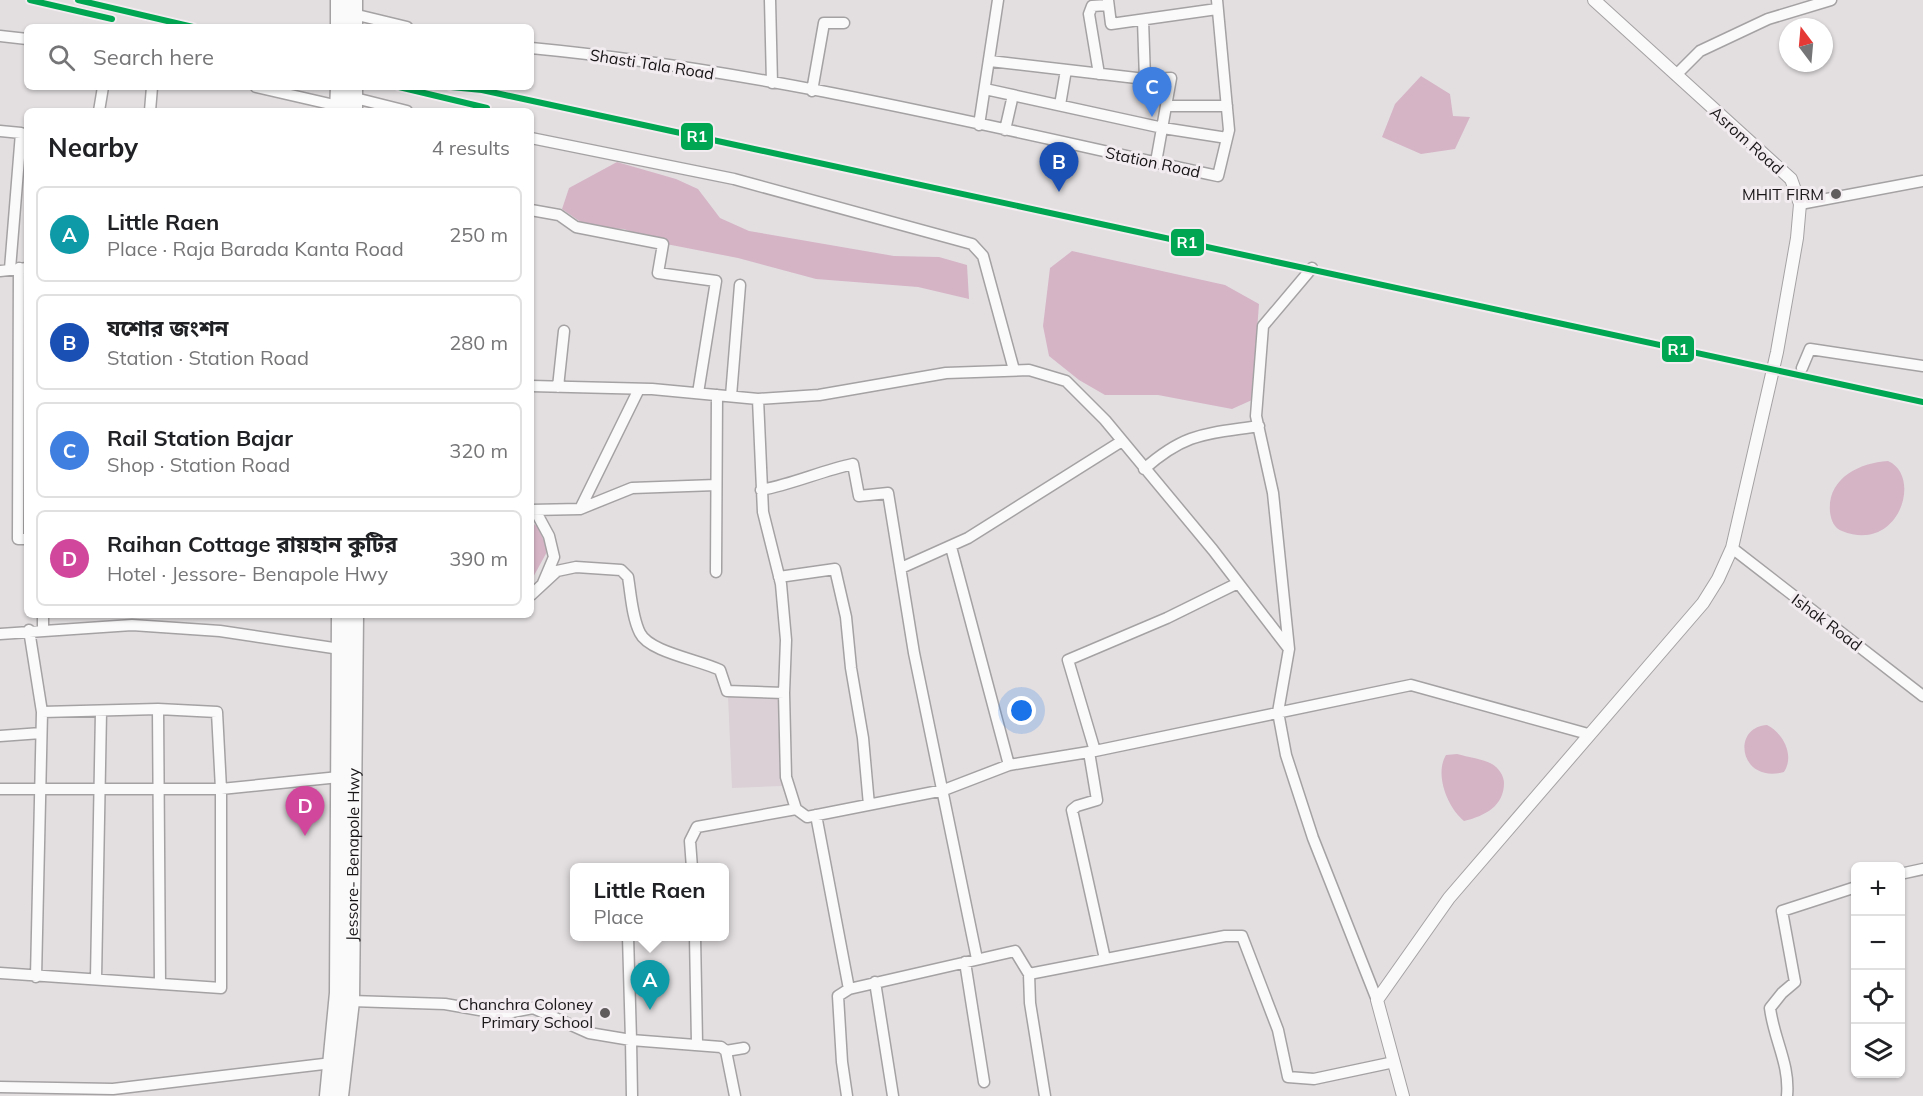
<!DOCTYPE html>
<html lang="en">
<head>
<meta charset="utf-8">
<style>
  :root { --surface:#fff; --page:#f2f2f2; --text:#202124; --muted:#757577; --line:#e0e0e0; --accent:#111827 }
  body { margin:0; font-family:Mulish,"Noto Sans Bengali",sans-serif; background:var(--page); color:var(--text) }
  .controls { position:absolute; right:18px; bottom:18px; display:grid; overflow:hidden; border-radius:9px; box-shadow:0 2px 4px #0004 }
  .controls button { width:54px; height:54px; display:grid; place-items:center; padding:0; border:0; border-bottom:2px solid var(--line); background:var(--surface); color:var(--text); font:30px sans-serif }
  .compass { position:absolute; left:1779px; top:18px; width:54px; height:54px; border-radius:50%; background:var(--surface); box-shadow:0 2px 4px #0004; rotate:344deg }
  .you { position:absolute; left:1022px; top:711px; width:21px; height:21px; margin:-15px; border:4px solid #fff; border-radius:50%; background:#1a73e8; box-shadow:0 0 0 9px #1a73e833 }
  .badge { display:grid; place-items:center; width:39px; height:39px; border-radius:50%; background:var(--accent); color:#fff; font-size:20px; font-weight:700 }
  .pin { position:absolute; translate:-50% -50px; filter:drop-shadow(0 2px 3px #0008) }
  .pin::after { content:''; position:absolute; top:32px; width:21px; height:18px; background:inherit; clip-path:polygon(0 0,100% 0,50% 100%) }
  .popup { position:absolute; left:570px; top:863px; width:159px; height:78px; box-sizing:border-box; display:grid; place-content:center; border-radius:9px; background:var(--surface); filter:drop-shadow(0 2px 4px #0005); font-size:20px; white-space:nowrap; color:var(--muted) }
  .popup b { font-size:22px; color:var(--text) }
  .popup::after { content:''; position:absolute; left:50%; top:100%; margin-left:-12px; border:12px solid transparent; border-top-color:var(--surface) }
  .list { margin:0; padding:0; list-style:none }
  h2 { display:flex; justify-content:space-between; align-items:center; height:78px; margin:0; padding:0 24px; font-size:26px }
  h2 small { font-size:20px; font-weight:400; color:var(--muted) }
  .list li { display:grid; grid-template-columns:39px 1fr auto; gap:18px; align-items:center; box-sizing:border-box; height:96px; margin:0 12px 12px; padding:0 12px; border:2px solid var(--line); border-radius:9px }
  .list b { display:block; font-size:22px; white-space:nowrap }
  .list p { margin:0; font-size:20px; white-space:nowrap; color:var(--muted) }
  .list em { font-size:20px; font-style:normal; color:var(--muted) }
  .icon { flex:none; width:33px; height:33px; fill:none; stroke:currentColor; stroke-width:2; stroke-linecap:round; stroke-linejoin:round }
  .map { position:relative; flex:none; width:1923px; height:1096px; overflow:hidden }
  .search { position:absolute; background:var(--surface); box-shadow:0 2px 4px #0004; left:24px; top:24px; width:510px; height:66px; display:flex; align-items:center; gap:15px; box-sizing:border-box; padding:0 21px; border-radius:9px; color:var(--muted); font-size:22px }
  .panel { position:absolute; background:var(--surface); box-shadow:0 2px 4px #0004; left:24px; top:108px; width:510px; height:510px; border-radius:9px }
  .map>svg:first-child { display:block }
  .built { fill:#dad0d5 }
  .water { fill:#d5b4c6 }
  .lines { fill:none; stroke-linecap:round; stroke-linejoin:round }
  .minor-casing { stroke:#a5a2a4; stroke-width:13 }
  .tertiary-casing { stroke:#a5a2a4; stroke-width:14 }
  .trunk-casing { stroke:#a5a2a4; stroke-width:19 }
  .minor { stroke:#fbfafa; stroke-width:10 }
  .tertiary { stroke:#fbfafa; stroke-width:12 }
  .trunk { stroke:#fbfafa; stroke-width:16 }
  .rail-1-casing { stroke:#f2ebef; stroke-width:10 }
  .rail-1 { stroke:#00a651; stroke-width:6 }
  .poi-dot { fill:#605c5e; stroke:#f2ebef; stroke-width:2 }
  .labels { text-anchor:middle; stroke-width:6; stroke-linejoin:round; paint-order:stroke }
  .street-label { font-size:16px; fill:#191618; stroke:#f2ebef }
  .poi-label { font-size:16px; fill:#191618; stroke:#f2ebef; text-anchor:end }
  .line-badge { stroke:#f2ebef; stroke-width:2 }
  .badge-label { font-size:16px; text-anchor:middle; font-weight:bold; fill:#fff }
</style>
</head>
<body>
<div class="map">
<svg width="1923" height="1096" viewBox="0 0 1923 1096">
  <rect width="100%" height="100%" fill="#e3dfe1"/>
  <path class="built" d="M779,693l3,93 -50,2 -4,-92z"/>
  <path class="water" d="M1421,76l29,18 3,22 17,1 -15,32 -34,5 -39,-17 13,-33z
    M617,162l59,17 22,10 22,29 29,13 145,25 45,1 28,8 2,34 -51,-12 -102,-8 -78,-21 -77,-15 -37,-14 -36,-2 -26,-18 7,-21z
    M1072,251l153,34 34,19 -7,96 -20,9 -74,-14h-53l-26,-15 -30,-24 -6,-30 7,-58z
    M1888,461c35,15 11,93 -46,70 -8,-3 -11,-11 -12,-19 -3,-33 28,-49 58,-51z
    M531,522l7,5 10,23 -17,31z
    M1767,725c16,8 28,30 17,47 -45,12 -53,-45 -17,-47z
    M1457,754c11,3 26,5 35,10 7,4 12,12 12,19 0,23 -19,33 -40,38 -16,-13 -30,-46 -18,-66z"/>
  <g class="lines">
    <defs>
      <path id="minor" d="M770,0l2,83
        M1108,0l3,24 106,-15
        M349,13l58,14
        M1143,20l2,59 26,-1 -15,84
        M0,36l27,3
        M531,48c232,22 460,79 687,128l11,-46 -12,-130
        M990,61l155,18
        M1099,74l-10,-60 3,-8 16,-1
        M1676,75l24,-24 68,-32 63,-19
        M256,87l87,20
        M985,89l178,39 64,10
        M812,91l12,-68h20
        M351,97l56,14
        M1060,105l6,-35
        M1167,106h60
        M99,111l4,-24
        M150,111l2,-24
        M979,125l19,-125
        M1005,130l8,-35
        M0,131l21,2 -11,136
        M531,138l203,41 238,65 11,12 31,114
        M1800,204l123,-23
        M531,210l28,5 17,12 87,17 -5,29 58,8 -18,112
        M19,268l-1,271h9
        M0,271l27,-3
        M1802,368l8,-19 113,17
        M531,386l121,3 106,10 61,-4 127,-22 83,-3 37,11 39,39 108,130 76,99 -11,63 8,43 27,83 64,162
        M558,387l6,-56
        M731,396l9,-111
        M758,399l5,113 18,72 5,56 -2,53 2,84 10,32 11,8 137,-27 65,-25 86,-14 316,-66 177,49
        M1144,469c42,-37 62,-35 115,-43
        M761,490c32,-6 60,-19 92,-26l6,32 29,-3 26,160 63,306
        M580,509l59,-120
        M531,510l49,-1 52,-21 84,-3
        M536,512l13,24 5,21 -11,26
        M951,547l58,218
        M1732,548l191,148
        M901,568l67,-30 154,-97
        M716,572l1,-177
        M779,577l56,-8 11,48 5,51 12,70 6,67
        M531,595l26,-24 19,-4 45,3 7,7c3,18 4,40 12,56 9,19 60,27 80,37l7,21 57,2
        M43,615v15
        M29,630l13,82 -6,265
        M0,634l132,-9 88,6 120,18
        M1289,649l-16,-156 -17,-77 7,-90 49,-58
        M158,709l2,275
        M0,736l41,-3
        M1095,751l-27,-91 99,-42 71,-35
        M1089,752l8,48 -20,6 -5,4 33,149
        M0,789h221l-4,-77 -59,-3 -116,3
        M816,815l33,174 166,-38 14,23 1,29 15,93
        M692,868l-2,-27 7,-14 99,-18
        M1900,874l23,-5
        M628,936l3,104 90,7 5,4 9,45
        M695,936l2,107
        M965,962l19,120
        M0,973l221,15v-199l118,-12
        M1029,974l196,-38h17l36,94 10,47 26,2 80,-17
        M96,978l5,-266
        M875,982l18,114
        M351,1001l94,3 57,10 31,-6 56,25 42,7 1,56
        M726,1051l18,-3
        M0,1087l113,2 219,-26
        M847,1096l-5,-34 -4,-66 11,-7
        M1787,1096c3,-32 -13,-56 -17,-88l12,-15 13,-11 -13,-71 74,-24"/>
      <path id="tertiary" d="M1403,1096l-26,-96 72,-102 254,-295 15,-24 14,-31 45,-196 20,-114 3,-34 -9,-25 -197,-179"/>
      <g id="trunk">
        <path d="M339,0v27"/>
        <path d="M354,0v27"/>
        <path d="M338,111l1,-24"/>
        <path d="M354,111v-24"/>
        <path d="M328,1096l10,-103 2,-378"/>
        <path id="s1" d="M340,1096l11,-95 4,-386"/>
      </g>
    </defs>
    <use href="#minor" class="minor-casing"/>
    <use href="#tertiary" class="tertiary-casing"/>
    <use href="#trunk" class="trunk-casing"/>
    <use href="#minor" class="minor"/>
    <use href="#tertiary" class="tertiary"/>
    <use href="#trunk" class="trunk"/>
    <defs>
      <path id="rail-1" d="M30,0l82,19
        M78,0l115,27
        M399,87l88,21
        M451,87l31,3 1441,312"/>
    </defs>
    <use href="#rail-1" class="rail-1-casing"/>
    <use href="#rail-1" class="rail-1"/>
  </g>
  <g class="poi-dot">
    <circle cx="1836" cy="194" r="6"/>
    <circle cx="605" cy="1013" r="6"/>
  </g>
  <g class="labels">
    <g class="street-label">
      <text transform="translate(652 64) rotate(9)" y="6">Shasti Tala Road</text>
      <text transform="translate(1747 140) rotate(42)" y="6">Asrom Road</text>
      <text transform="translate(1153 162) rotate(12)" y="6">Station Road</text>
      <text transform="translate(1827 622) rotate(37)" y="6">Ishak Road</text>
      <text dy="6" stroke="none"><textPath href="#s1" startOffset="242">Jessore- Benapole Hwy</textPath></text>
    </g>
    <g class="poi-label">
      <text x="1824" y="200">MHIT FIRM</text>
      <text x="593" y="1010">Chanchra Coloney<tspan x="593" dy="18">Primary School</tspan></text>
    </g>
  </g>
  <g class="line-badge">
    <rect x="680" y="122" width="34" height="29" rx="6" fill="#00a651"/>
    <rect x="1170" y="228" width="35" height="29" rx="6" fill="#00a651"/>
    <rect x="1661" y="335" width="34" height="28" rx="6" fill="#00a651"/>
  </g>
  <g class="badge-label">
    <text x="697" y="142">R1</text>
    <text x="1187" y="248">R1</text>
    <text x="1678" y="355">R1</text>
  </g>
</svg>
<div class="controls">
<button>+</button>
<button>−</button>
<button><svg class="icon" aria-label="locate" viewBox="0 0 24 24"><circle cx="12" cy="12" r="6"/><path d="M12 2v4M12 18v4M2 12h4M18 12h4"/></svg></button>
<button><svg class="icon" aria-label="layers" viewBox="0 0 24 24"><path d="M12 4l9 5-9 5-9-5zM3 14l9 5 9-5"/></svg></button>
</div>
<svg class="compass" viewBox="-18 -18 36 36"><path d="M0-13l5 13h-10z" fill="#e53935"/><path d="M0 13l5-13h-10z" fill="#757577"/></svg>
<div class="you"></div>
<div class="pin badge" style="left:650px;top:1010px;background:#0f9aa8">A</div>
<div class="popup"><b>Little Raen</b>Place</div>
<div class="pin badge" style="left:1059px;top:192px;background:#1a4fb4">B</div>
<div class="pin badge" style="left:1152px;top:117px;background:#3f7fe0">C</div>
<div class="pin badge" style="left:305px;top:836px;background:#d1479c">D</div>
<div class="search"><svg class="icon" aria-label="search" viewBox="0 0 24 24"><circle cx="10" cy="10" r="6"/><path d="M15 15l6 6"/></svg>Search here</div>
<section class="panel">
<h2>Nearby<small>4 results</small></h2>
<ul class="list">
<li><span class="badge" style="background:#0f9aa8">A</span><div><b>Little Raen</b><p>Place · Raja Barada Kanta Road</p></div><em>250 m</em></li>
<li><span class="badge" style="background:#1a4fb4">B</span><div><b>যশোর জংশন</b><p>Station · Station Road</p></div><em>280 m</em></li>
<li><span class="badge" style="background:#3f7fe0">C</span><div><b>Rail Station Bajar</b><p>Shop · Station Road</p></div><em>320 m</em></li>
<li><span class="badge" style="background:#d1479c">D</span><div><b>Raihan Cottage রায়হান কুটির</b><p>Hotel · Jessore- Benapole Hwy</p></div><em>390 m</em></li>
</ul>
</section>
</div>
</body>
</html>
